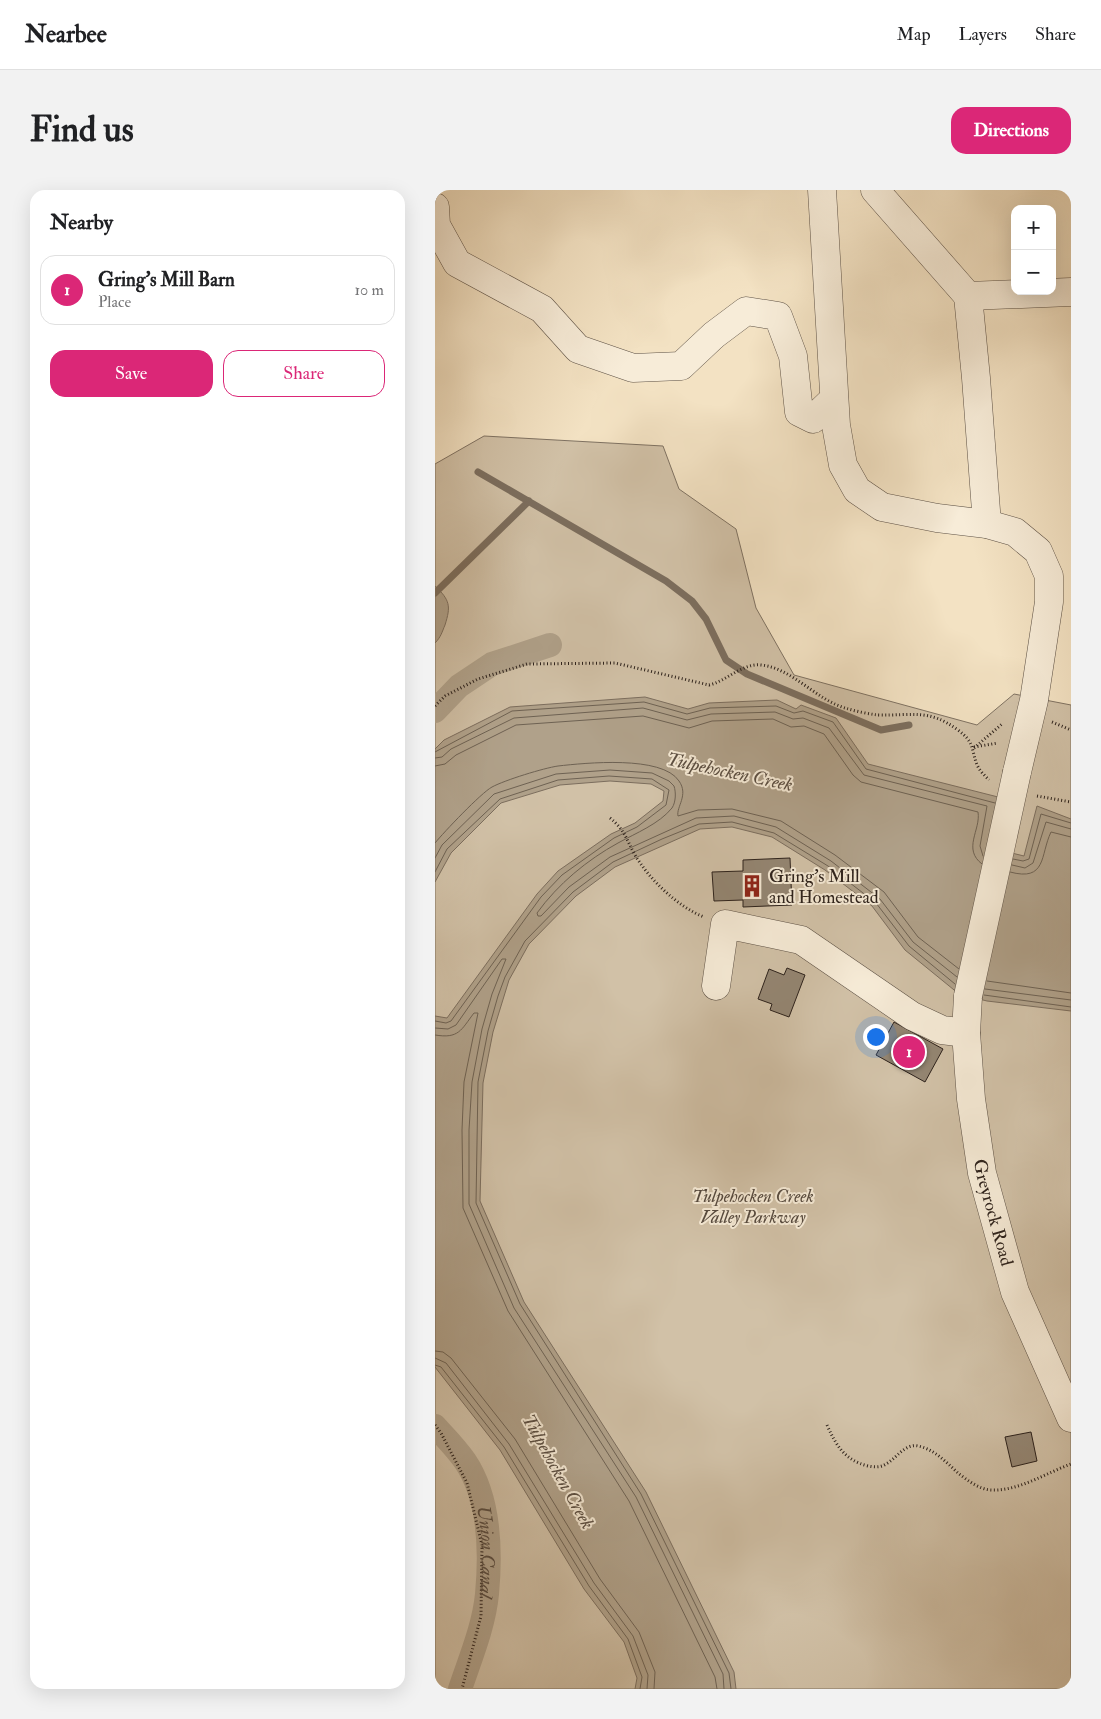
<!DOCTYPE html>
<html lang="en">
<head>
<meta charset="utf-8">
<style>
  :root { --surface:#fff; --page:#f2f2f2; --text:#202124; --muted:#757577; --line:#e0e0e0; --accent:#db2777 }
  body { margin:0; font-family:"IM FELL Double Pica",serif; background:var(--page); color:var(--text) }
  .controls { position:absolute; right:15px; top:15px; display:grid; overflow:hidden; border-radius:10px; box-shadow:0 5px 20px #0002 }
  .controls button { width:45px; height:45px; display:grid; place-items:center; padding:0; border:0; border-bottom:1px solid var(--line); background:var(--surface); color:var(--text); font:25px sans-serif }
  .you { position:absolute; left:440px; top:846px; width:18px; height:18px; margin:-12px; border:4px solid #fff; border-radius:50%; background:#1a73e8; box-shadow:0 0 0 8px #1a73e833 }
  .badge { display:grid; place-items:center; width:32px; height:32px; border-radius:50%; background:var(--accent); color:#fff; font-size:16px; font-weight:700 }
  .pin { position:absolute; translate:-50% -50%; border:2px solid #fff; box-shadow:0 1px 5px #0006 }
  .list { margin:0; padding:0; list-style:none }
  h2 { display:flex; justify-content:space-between; align-items:center; height:65px; margin:0; padding:0 20px; font-size:21px }
  h2 small { font-size:16px; font-weight:400; color:var(--muted) }
  .list li { display:grid; grid-template-columns:32px 1fr auto; gap:15px; align-items:center; box-sizing:border-box; height:70px; margin:0 10px 10px; padding:0 10px; border:1px solid var(--line); border-radius:15px }
  .list b { display:block; font-size:19px; white-space:nowrap }
  .list p { margin:0; font-size:16px; white-space:nowrap; color:var(--muted) }
  .list em { font-size:16px; font-style:normal; color:var(--muted) }
  .actions { display:flex; gap:10px; padding:15px 20px }
  .actions a { flex:1; padding:11px 0; border:1px solid var(--accent); border-radius:15px; text-align:center; font-size:18px; color:var(--accent) }
  .actions .main { background:var(--accent); color:#fff }
  .map { position:relative; flex:none; width:636px; height:1499px; overflow:hidden; border-radius:15px }
  header { display:flex; align-items:center; gap:30px; box-sizing:border-box; height:70px; padding:0 25px; background:var(--surface); border-bottom:1px solid var(--line) }
  header strong { font-size:24px }
  nav { display:flex; gap:28px; margin-inline-start:auto; font-size:18px }
  .intro { display:flex; align-items:center; justify-content:space-between; box-sizing:border-box; height:120px; padding:0 30px }
  h1 { margin:0; font-size:35px }
  .button { padding:12px 22px; border-radius:15px; background:var(--accent); color:#fff; font-size:18px; font-weight:700 }
  main { display:flex; gap:30px; padding:0 30px }
  aside { flex:1; background:var(--surface); border-radius:15px; box-shadow:0 5px 20px #0002 }
  .map>svg:first-child { display:block }
  .green { fill:#d1c1a7; stroke:#7f7262 }
  .water { fill:#b0a18a; stroke:#7c6e5e }
  .lines { fill:none; stroke-linecap:round; stroke-linejoin:round }
  .shore { stroke:#6e6253; stroke-width:1 }
  .stream { stroke:#7c6e5e; stroke-width:7 }
  .canal { stroke:#b0a18a; stroke-width:24 }
  .building { fill:#948673; stroke:#2d221c }
  .minor-casing { stroke:#5e5246; stroke-width:29 }
  .path { stroke:#2d221c; stroke-width:3; stroke-dasharray:1 2.5; stroke-linecap:butt }
  .minor { stroke:#f7ecd8; stroke-width:28 }
  .minor-bridge-casing { stroke:#5e5246; stroke-width:29; stroke-linecap:butt }
  .minor-bridge { stroke:#f7ecd8; stroke-width:28 }
  .labels { text-anchor:middle; stroke-width:4; stroke-linejoin:round; paint-order:stroke }
  .poi-label { font-size:18px; fill:#2d221c; stroke:#f7ecd8; text-anchor:start }
  .park-label { font-size:18px; font-style:italic; fill:#564a3f; stroke:#f7ecd8 }
  .street-label { font-size:18px; fill:#2d221c; stroke:#f7ecd8 }
  .water-label { font-size:19px; font-style:italic; fill:#5b4e42; stroke:#f7ecd8 }
</style>
</head>
<body>
<header>
<strong>Nearbee</strong>
<nav><a>Map</a><a>Layers</a><a>Share</a></nav>
</header>
<div class="intro"><h1>Find us</h1><a class="button">Directions</a></div>
<main>
<aside>
<h2>Nearby<small></small></h2>
<ul class="list">
<li><span class="badge">1</span><div><b>Gring's Mill Barn</b><p>Place</p></div><em>10 m</em></li>
</ul>
<div class="actions"><a class="main">Save</a><a>Share</a></div>
</aside>
<div class="map">
<svg width="636" height="1499" viewBox="0 0 636 1499">
  <rect width="100%" height="100%" fill="#f3e2c3"/>
  <filter id="stains"><feTurbulence type="fractalNoise" baseFrequency=".004" numOctaves="4"/><feColorMatrix values="0 0 0 0 .2 0 0 0 0 .09 0 0 0 0 .02 0 0 0 .5 -.17"/></filter>
  <radialGradient id="worn" r=".72"><stop offset=".6" stop-color="#630" stop-opacity="0"/><stop offset="1" stop-color="#630" stop-opacity=".3"/></radialGradient>
  <path class="green" d="M49,246l179,10 16,43 57,40 20,79 38,67 183,50 37,-31 57,11v984h-636v-1225z"/>
  <path class="water" d="M0,396c15,14 16,20 10,39 -3,7 -4,12 -10,18z
    M210,507l43,12 21,-6 68,-3 19,9 5,-4 35,13 32,46 134,34 -11,50 33,8 13,-50 34,13v192l-84,-10 -28,-7 -54,-44 -33,-44 -47,-36 -53,-33 -40,-10 -32,2 -85,38 -39,29 -47,48 -20,36 -16,52 -10,51 -3,118 44,101 122,190 88,180 2,17h-101l2,-11 -13,-36 -40,-53 -84,-139 -65,-83v-351l12,2 90,-124 21,-23 53,-37 24,-11 28,-22 1,-10 -13,-7 -41,-3 -50,4 -59,18 -50,50 -16,29v-133l9,-9 66,-33z"/>
  <g class="lines">
    <path class="shore" d="M0,562l77,-41 132,-9 43,12 23,-6 66,-2 18,7 9,-2 30,11 33,47 129,34
      M0,568l7,-1 9,-8 63,-31 129,-10 44,12 24,-6 64,-2 18,7 10,-1 26,10 35,47 123,31 -7,40 3,10
      M0,576l10,-2 11,-9 60,-30 127,-9 46,12 23,-7 61,-2 18,8 13,-1 20,8 29,41 8,7 117,30c3,18 -16,37 4,52
      M0,653c9,-11 46,-50 57,-56 13,-7 52,-19 66,-21 27,-3 104,-11 121,15 10,14 -3,26 -1,35l20,-6 34,-1 49,12 54,34 49,37 34,45 41,32
      M0,668l7,-13 52,-51 62,-20 54,-4 42,3 17,8 5,5c2,6 2,16 -2,22 -13,16 -36,25 -54,35 -31,17 -60,41 -81,70l1,3h3l28,-29 41,-30 86,-39 38,-2 42,11 55,34 49,38 33,43 44,35
      M578,669l10,2 6,-2 12,-45 30,9
      M577,675l13,3 8,-5 13,-41 25,7
      M0,682l12,-23 53,-50 58,-19 51,-4 43,3 17,11 -3,15 -29,22 -23,11 -52,37 -21,22 -90,124 -5,2 -11,-2
      M575,682c37,10 30,-17 41,-40l20,5
      M552,791l84,12
      M550,799l86,11
      M549,805l87,12
      M0,838l13,1 8,-4 46,-66h4l-14,35 -10,35 -10,53 -3,48v74l45,104 122,189 87,177 1,15
      M0,845c24,4 26,-5 39,-22h4l-14,69 -2,48 1,78 45,103 121,190 86,176 2,12
      M0,1161l8,1 8,6 64,81 85,140 39,53 16,40 -1,17
      M0,1168l11,5 63,81 85,139 39,53 15,39 -1,14
      M0,1175l6,2 63,80 85,139 39,53 14,38 -2,12
      M296,1499l-2,-16 -88,-179 -121,-190 -44,-101 2,-121 10,-51 10,-35 7,-19 20,-36 48,-49 40,-30 49,-23 37,-15 33,-2 42,11 54,33 48,37 33,43 46,38"/>
    <path class="stream" d="M43,282l188,109 26,20 14,18 20,41 21,14 134,56 28,-5
      M0,403l94,-92"/>
    <g class="canal">
      <path d="M0,521l24,-25 33,-22 58,-19"/>
      <path id="s1" d="M0,1236c10,11 21,22 30,35 25,37 26,90 22,133 -3,32 -17,65 -27,95"/>
    </g>
  </g>
  <path class="building" d="M355,668l2,47 -49,2v-7l-29,1 -2,-29 31,-1v-11z
    M352,778l18,7 -16,42 -19,-7 2,-6 -14,-5 11,-30 15,6z
    M459,832l49,27 -18,33 -49,-27z
    M596,1242l6,29 -25,6 -7,-30z"/>
  <g class="lines">
    <defs>
      <g id="minor">
        <path d="M387,0l14,235 7,40 14,25 25,17 55,11 50,6 28,8 23,19 11,25v26l-15,98 -17,72"/>
        <path d="M440,0l93,106 103,-4"/>
        <path d="M0,17l1,18 21,38 85,46 36,40 55,19 48,-2 33,-31 32,-24 32,5 15,40 6,56 14,7 21,-20"/>
        <path d="M533,106l8,82 11,146"/>
        <path d="M281,796l9,-62 76,16 111,76 30,14 24,3"/>
        <path id="s2" d="M533,806l-2,37 5,66 11,74 33,119 56,126"/>
      </g>
    </defs>
    <use href="#minor" class="minor-casing"/>
    <path class="path" d="M0,516l10,-10 33,-17 49,-15 88,-1 94,22c18,-4 33,-22 52,-20 31,3 54,34 84,43 10,3 23,6 33,7 34,1 50,-7 80,15 16,12 13,17 18,32 2,7 8,13 13,18
      M617,532l19,8
      M539,557l24,-4
      M539,558l28,-24
      M602,606l34,6
      M175,628c15,12 16,21 25,37 14,24 43,52 69,62
      M0,1235l6,8 26,50 15,62 -1,71 -19,73
      M392,1235c9,20 17,35 41,41 6,1 12,2 18,-2 10,-5 19,-21 32,-18 16,3 28,16 40,27 9,7 22,17 34,17 27,1 54,-17 79,-26"/>
    <use href="#minor" class="minor"/>
    <defs>
      <path id="minor-bridge" d="M533,806l49,-224"/>
    </defs>
    <use href="#minor-bridge" class="minor-bridge-casing"/>
    <use href="#minor-bridge" class="minor-bridge"/>
  </g>
  <defs>
    <symbol id="building-bare" viewBox="-9 -9 18 18"><path d="M-4-6H4V6H1V3H-1V6H-4ZM-2.5-4.3h1.7v1.8h-1.7ZM.8-4.3h1.7v1.8H.8ZM-2.5-1h1.7V.8h-1.7ZM.8-1h1.7V.8H.8Z" fill="#8f2418" stroke="#f7ecd8" stroke-width="2.5" paint-order="stroke"/></symbol>
  </defs>
  <g fill-rule="evenodd">
    <use href="#building-bare" x="301" y="680" width="32" height="32"/>
  </g>
  <g class="labels">
    <g class="poi-label">
      <text x="334" y="692">Gring's Mill<tspan x="334" dy="21">and Homestead</tspan></text>
    </g>
    <g class="park-label">
      <text x="318" y="1012">Tulpehocken Creek<tspan x="318" dy="21">Valley Parkway</tspan></text>
    </g>
    <g class="street-label">
      <text dy="6" stroke="none"><textPath href="#s2" startOffset="219">Greyrock Road</textPath></text>
    </g>
    <g class="water-label">
      <text transform="translate(295 581) rotate(12)" y="7">Tulpehocken Creek</text>
      <text transform="translate(124 1281) rotate(61)" y="7">Tulpehocken Creek</text>
      <text dy="7" stroke="none"><textPath href="#s1" startOffset="141">Union Canal</textPath></text>
    </g>
  </g>
  <rect width="100%" height="100%" filter="url(#stains)"/>
  <rect width="100%" height="100%" fill="url(#worn)"/>
</svg>
<div class="controls">
<button>+</button>
<button>−</button>
</div>
<div class="you"></div>
<div class="pin badge" style="left:474px;top:862px">1</div>
</div>
</main>
</body>
</html>
